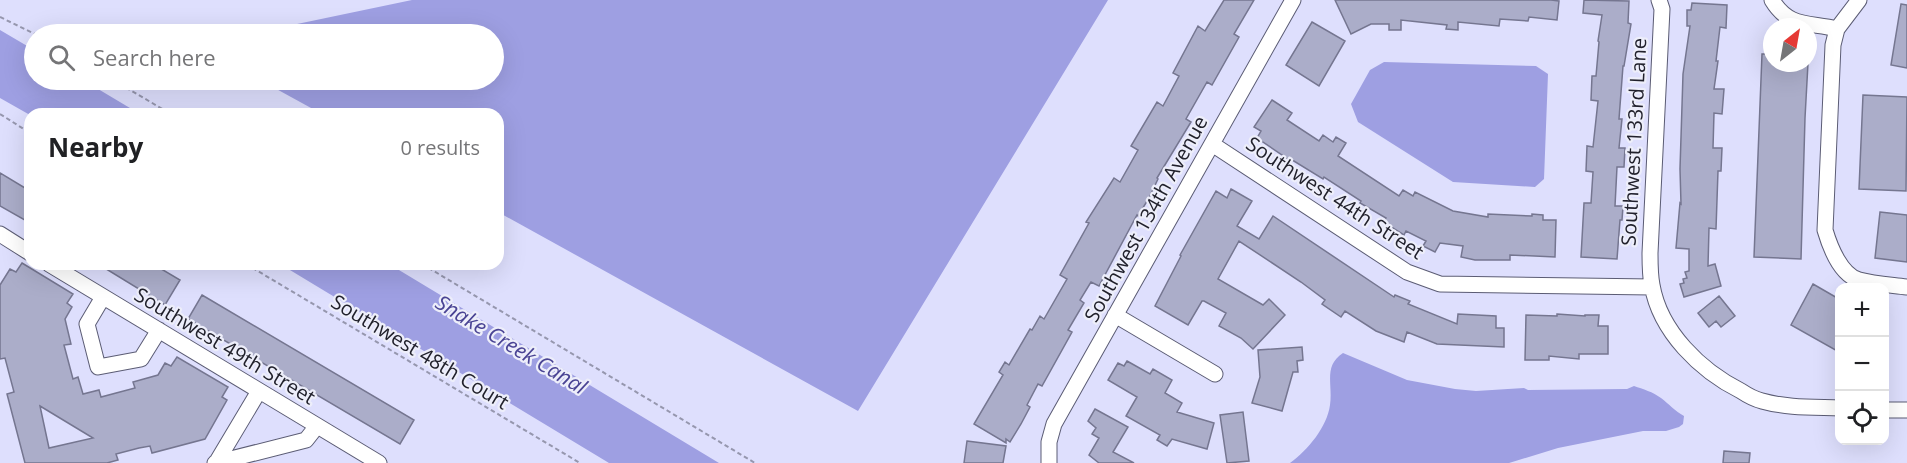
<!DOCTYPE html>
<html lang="en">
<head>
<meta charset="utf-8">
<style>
  :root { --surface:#fff; --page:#f6f6f6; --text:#202124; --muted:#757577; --line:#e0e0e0 }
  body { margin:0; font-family:"Open Sans",sans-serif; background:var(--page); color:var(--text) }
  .controls { position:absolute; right:18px; bottom:18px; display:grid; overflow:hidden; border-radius:12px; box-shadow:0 6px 24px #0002 }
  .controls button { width:54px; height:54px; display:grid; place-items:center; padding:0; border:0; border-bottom:2px solid var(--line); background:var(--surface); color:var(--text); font:30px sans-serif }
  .compass { position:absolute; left:1763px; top:18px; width:54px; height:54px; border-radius:50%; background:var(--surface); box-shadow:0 6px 24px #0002; rotate:31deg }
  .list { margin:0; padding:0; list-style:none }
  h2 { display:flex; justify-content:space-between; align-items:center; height:78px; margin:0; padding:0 24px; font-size:26px }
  h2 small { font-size:20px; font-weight:400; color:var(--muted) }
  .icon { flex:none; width:33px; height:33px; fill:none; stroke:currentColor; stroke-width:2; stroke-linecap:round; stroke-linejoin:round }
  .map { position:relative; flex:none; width:1907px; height:463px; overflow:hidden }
  .search { position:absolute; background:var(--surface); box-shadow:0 6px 24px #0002; left:24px; top:24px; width:480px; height:66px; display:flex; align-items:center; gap:15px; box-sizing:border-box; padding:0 21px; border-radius:33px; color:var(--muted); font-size:22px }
  .panel { position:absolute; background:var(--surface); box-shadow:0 6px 24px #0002; left:24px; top:108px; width:480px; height:162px; border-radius:18px }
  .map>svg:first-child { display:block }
  .water { fill:#9e9fe2 }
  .building { fill:#abadc9; stroke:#757690; stroke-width:1.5; fill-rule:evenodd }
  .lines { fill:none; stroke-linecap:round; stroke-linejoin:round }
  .minor-casing { stroke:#5b5c74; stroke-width:17 }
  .path { stroke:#9697ae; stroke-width:2; stroke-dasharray:4.5 3; stroke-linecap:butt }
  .minor { stroke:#fff; stroke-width:15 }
  .labels { text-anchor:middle; stroke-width:4.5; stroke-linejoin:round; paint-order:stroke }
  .street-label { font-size:20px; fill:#21212c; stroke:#edeefa }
  .water-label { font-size:21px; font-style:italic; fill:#4a4494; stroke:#edeefa }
</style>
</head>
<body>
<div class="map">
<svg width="1907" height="463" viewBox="0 0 1907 463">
  <rect width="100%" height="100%" fill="#dedffd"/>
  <path class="water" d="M412,0h696l-250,411 -360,-199v-98h-176l-62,-34h234v-46h-245z
    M0,30l34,20v30h49l57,34h-110v1l-30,-17z
    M1384,62l152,4 12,8 -4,105 -9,8 -82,-5 -95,-60 -7,-18 19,-34z
    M280,264h109l330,199h-110z
    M1343,353l64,27 48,9 21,2 48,-3 4,2 99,-1 7,-3c9,3 19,6 27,12 8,6 14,13 23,18l-1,8 -4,3 -13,4h-23l-85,17 -49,15h-219c18,-13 37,-36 40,-58 3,-21 -7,-39 13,-52z"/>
  <path class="building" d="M1224,0h30l-20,34 5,3 -27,48 -5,-3 -21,37 5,3 -34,56 1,1 -9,19 -11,18 -1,-1 -38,71 -8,-4 -11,18 4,3 -16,27 4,2 -30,54 -4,-2 -11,21 3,2 -9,17 -11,18 -4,-3v4l-32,-19 29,-49 -4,-3 6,-10 4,3 21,-36 2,1 8,-14 4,3 23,-40 -7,-4 29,-52 -3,-1 28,-44 6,4 18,-32 -7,-4 26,-44 6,4 16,-30 -6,-3 25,-47 7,5z
    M1335,0h216l8,1 -2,19 -28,-3 -1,4 -28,-2 -1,7 -41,-4v8l-12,-1 1,-4 -46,-5v10h-12v-6h-18l-20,10z
    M1584,0l45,1 -1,22 3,1 -7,42h-1l-4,53h3l-3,29h6l-1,19h-7l-2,39h8l-1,14h-2l-3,39 -36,-2 3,-54h7l2,-31 -7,-1 1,-25 6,1 5,-46 -7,-1 1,-24h4l3,-34 -1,-1 4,-26 -19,-2z
    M1692,3l35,2 -1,23 -6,-1 -4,34h2l-4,28h10l-2,25 -8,-1 -1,35h9l-1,23h-3l-2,58 -7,-1 -1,38 7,-2 6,22 -37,11 -4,-13 4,-1 -1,-4 4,-1 -2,-6 4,-1v-22l-13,-1 4,-45 1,1 -1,-35 3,-95 7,-48h-3v-16h4z
    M1901,4l6,1v63l-16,-3z
    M1312,22l33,19 -26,45 -33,-21z
    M1762,54h10v9h36l-3,55 -4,141 -47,-2z
    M1863,95l44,2 -1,94 -47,-2z
    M1272,100l20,13 -5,7 32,21 4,-6 10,7 3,-5 10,6 -8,13 61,40 4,-6 10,6 2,-4 38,19 35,6v-3l44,2v-2l11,1v5h13l-1,37 -45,-2v5h-35l-14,-3 2,-11 -23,-3 -5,9 -12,-6 3,-5 -20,-10 -2,4 -21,-13 3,-4 -26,-15 1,-2 -37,-24 -1,2 -34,-21 -1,1 -31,-21 4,-7 -7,-4z
    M0,173l30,18v32l-30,-17z
    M1231,189l21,12 -15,25 22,13 14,-23 121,81 1,-2 15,6 -2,3 49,20 1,-10 38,2v12h8v19l-67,-3 -30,-12 -3,10 -28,-11 -31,-20 -4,6 -19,-13 3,-4 -24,-18 -62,-41 -21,38 45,26 6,-6 16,16 -32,34 -12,-11 -22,-12 7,-13 -22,-12h-2l-14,24 -33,-19 26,-50 -1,-1 36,-64 11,7z
    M1880,212l27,3v47l-32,-4z
    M22,263l51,31 -6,9 5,4 -7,12 6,25 -7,1 9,34 5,-2 5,17 16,-4 2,7 34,-9 -2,-6 25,-7 7,-12 6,3 6,-9 51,30 -6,10 5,3 -22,39 -53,14 -2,-7 -11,2 -23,6 2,6 -11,3h-82l-18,-69 7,-2 -9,-34 -5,1v-74l10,-16 6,3zM40,406l53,32 -44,10z
    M98,264h55l27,16 -15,25z
    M1813,284l26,15v53l-48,-27z
    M202,295l212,125 -14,24 -212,-125z
    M1719,296l16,20 -14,11 -5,-6 -7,6 -11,-14z
    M1557,314l28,2v-1h14l-1,11h10v28h-29v5l-30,-3v4h-24l1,-45 31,1z
    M1302,347l1,13 -6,1 1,11h-5l-11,39 -30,-8 8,-26 -2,-27z
    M1127,361l23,13 3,-5 19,11 -7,13 17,10 -5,9 37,11 -7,26 -35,-10 -5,7 -10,-6 3,-5 -34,-19 11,-19 -29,-17 10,-17 6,3z
    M1095,409l33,18 -15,25 21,11h-35l-10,-8 10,-17 -7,-4 4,-6 -8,-7z
    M1243,412l6,49 -22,2 -7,-48z
    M967,441l39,5 -3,17h-39z
    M1724,451l26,2 -1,10h-26z"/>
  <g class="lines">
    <defs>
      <path id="minor" d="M1659,0l3,9 -12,244c0,11 0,22 2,32 8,47 49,86 89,106 6,4 13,8 21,10 25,7 51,6 78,7
        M1772,0c17,28 36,22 65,29
        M1859,0l-22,29 -4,16 -8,185c5,17 16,45 34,50 15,4 33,5 48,7
        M1212,144l195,128 33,12 212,3
        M0,234l30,19
        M49,264l330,199
        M103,297l-16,27 11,43 43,-8 18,-29
        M1115,315l100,59
        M1884,410h23
        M215,463l91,-23 11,-14
        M216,463l43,-72
        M1049,463v-21l5,-18 239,-424"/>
    </defs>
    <use href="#minor" class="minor-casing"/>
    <path class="path" d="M0,17l35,17
      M113,80l58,34
      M0,114l30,19
      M246,264l334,199
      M422,264l333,199"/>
    <use href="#minor" class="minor"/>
  </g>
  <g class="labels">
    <g class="street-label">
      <text transform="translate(1634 142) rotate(-87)" y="7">Southwest 133rd Lane</text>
      <text transform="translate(1335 198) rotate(33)" y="7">Southwest 44th Street</text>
      <text transform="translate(1146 219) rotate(-61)" y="7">Southwest 134th Avenue</text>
      <text transform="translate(225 346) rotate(31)" y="7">Southwest 49th Street</text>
      <text transform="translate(420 352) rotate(31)" y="7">Southwest 48th Court</text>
    </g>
    <g class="water-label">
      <text transform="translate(511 345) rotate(31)" y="7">Snake Creek Canal</text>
    </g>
  </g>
</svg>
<div class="controls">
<button>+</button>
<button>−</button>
<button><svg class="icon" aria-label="locate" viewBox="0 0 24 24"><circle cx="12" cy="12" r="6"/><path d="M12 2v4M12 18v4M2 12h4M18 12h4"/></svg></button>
</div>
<svg class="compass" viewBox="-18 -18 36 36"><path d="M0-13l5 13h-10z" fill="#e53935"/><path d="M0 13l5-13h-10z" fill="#757577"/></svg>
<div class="search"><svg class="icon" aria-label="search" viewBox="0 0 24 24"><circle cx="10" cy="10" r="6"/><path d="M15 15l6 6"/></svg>Search here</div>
<section class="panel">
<h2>Nearby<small>0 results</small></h2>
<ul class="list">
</ul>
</section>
</div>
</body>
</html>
